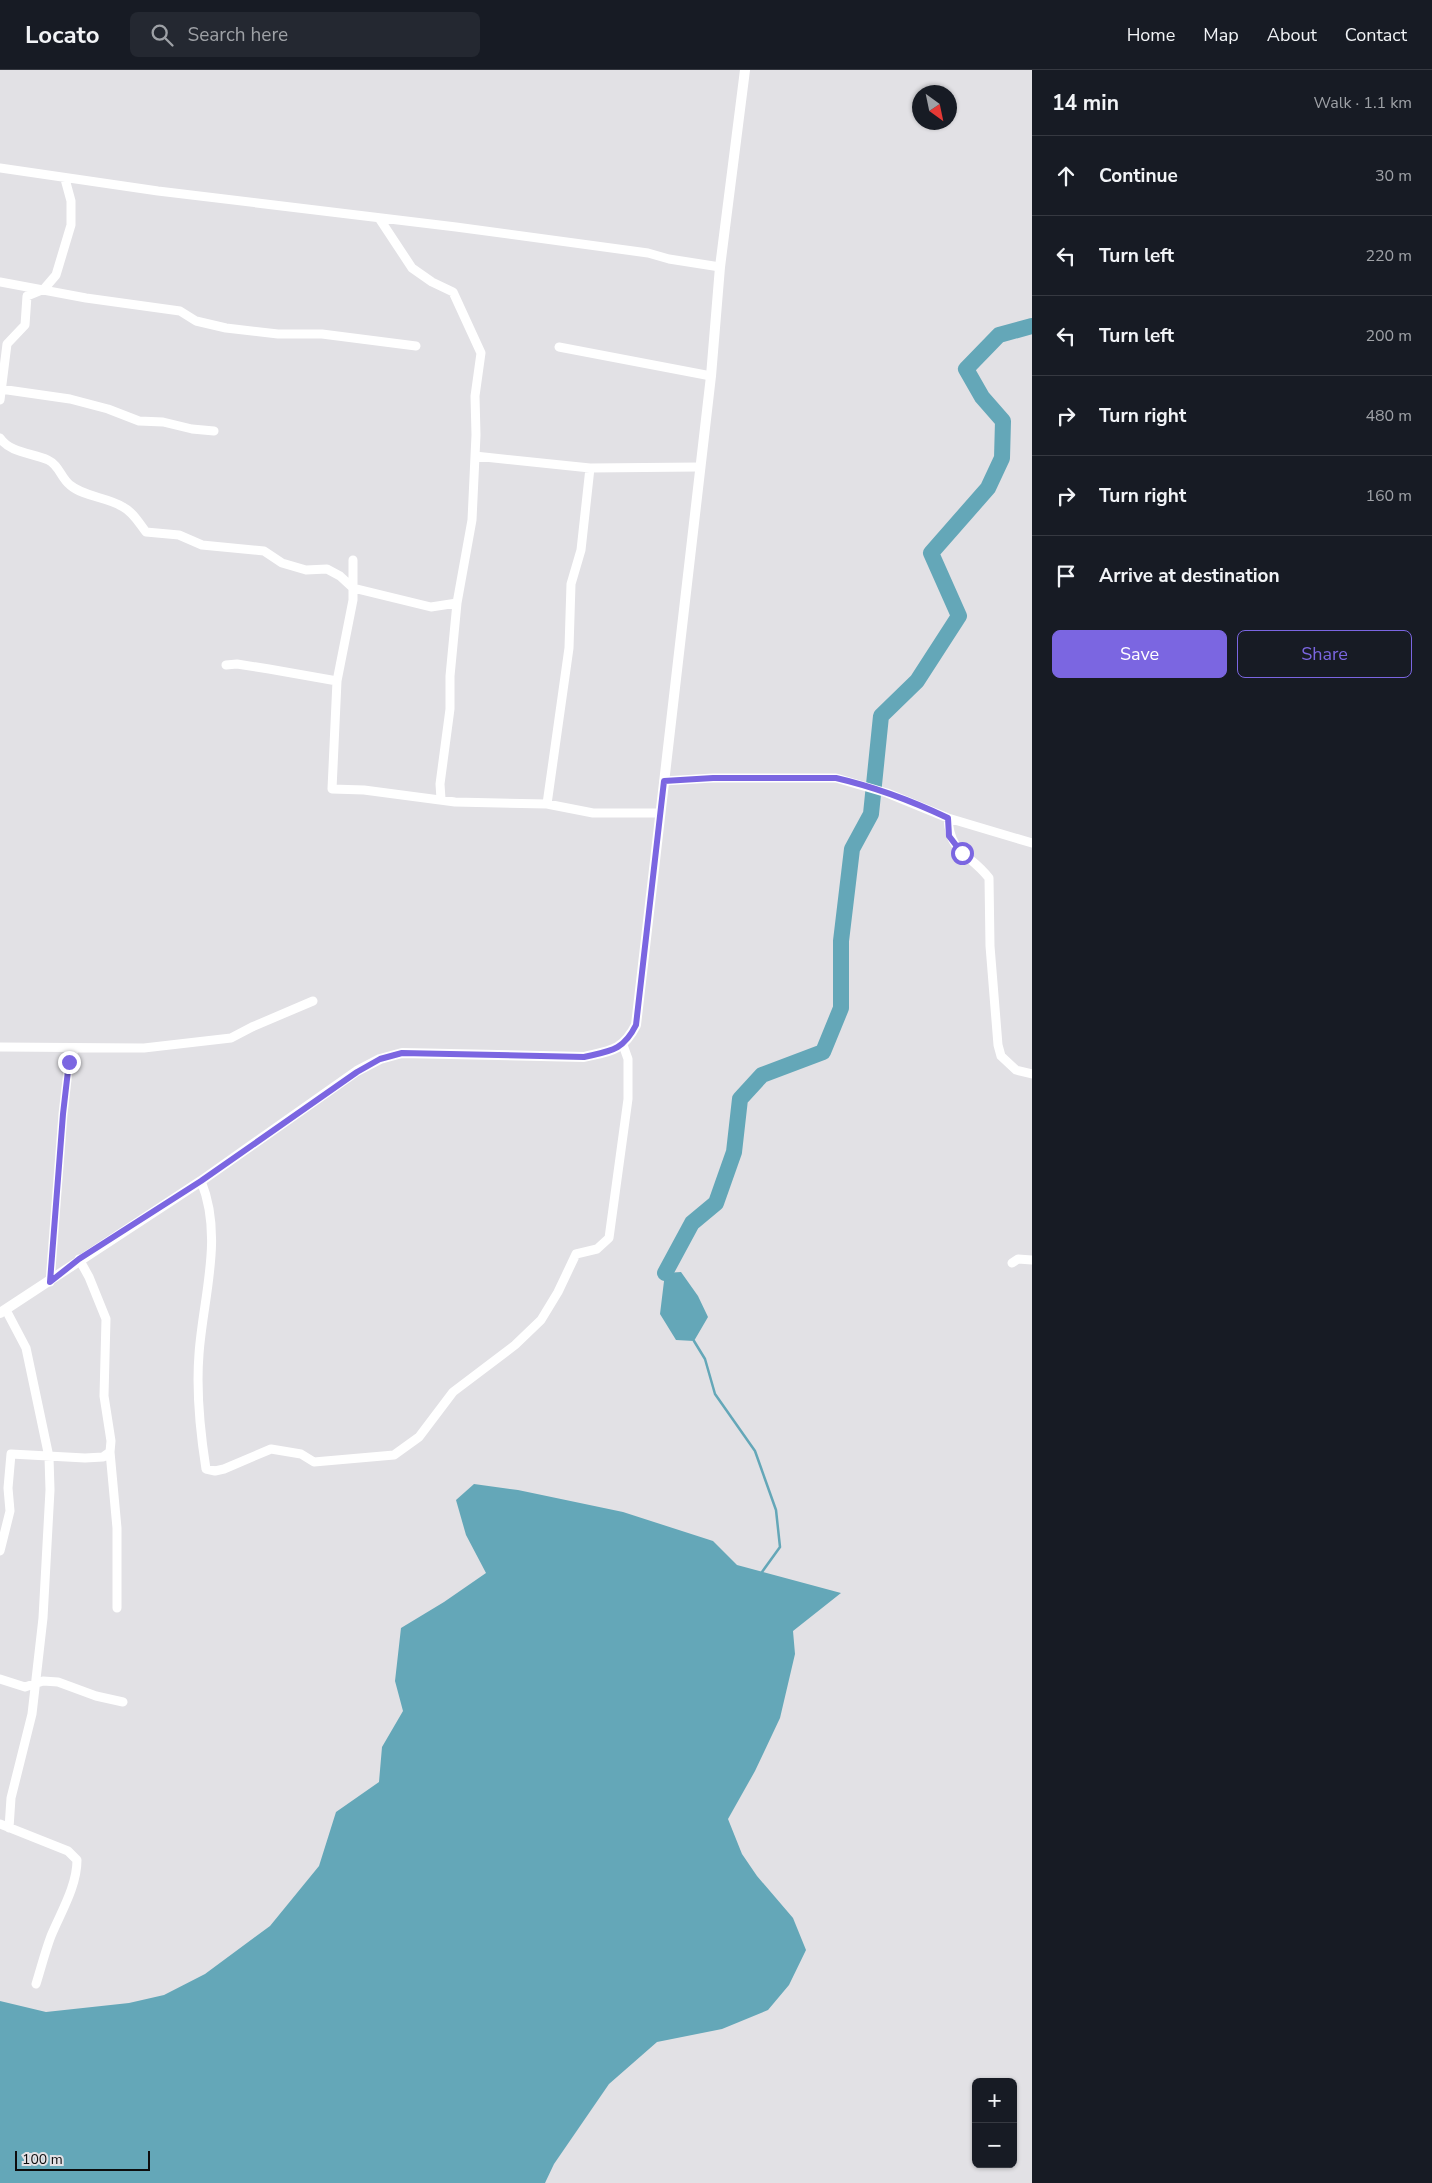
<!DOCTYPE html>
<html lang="en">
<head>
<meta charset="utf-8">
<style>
  :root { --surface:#171b24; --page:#242831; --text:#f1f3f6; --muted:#9ea1a6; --line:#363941; --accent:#7b66e1 }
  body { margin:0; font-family:"Nunito Sans",sans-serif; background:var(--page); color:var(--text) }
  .controls { position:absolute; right:15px; bottom:15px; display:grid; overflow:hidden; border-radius:8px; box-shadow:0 1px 4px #0004 }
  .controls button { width:45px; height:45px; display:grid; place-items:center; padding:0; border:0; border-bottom:1px solid var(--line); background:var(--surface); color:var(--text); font:25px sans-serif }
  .compass { position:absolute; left:912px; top:15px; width:45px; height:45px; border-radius:50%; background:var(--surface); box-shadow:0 1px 4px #0004; rotate:147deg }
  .scale { position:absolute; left:15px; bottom:12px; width:135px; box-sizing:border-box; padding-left:5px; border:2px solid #0d0d0e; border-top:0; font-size:14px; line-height:18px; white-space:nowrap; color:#0d0d0e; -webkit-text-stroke:4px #e2e1e5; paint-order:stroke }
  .stop { position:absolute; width:15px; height:15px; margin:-11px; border:4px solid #7b66e1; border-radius:50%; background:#fff }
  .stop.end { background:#7b66e1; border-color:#fff; box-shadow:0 1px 5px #0008 }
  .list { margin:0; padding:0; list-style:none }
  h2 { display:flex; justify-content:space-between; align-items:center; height:65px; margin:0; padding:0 20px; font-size:21px }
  h2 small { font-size:16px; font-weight:400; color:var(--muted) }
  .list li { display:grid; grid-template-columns:32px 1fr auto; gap:15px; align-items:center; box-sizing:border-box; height:80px; padding:0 20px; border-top:1px solid var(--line) }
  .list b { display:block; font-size:19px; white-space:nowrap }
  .list em { font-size:16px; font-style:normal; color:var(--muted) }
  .actions { display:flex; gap:10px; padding:15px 20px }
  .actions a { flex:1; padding:11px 0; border:1px solid var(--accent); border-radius:8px; text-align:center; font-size:18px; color:var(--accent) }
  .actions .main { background:var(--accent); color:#fff }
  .icon { flex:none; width:28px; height:28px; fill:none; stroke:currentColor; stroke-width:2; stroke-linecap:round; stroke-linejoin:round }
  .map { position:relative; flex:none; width:1032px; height:2113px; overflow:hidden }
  header { display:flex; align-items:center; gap:30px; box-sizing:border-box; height:70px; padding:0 25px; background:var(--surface); border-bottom:1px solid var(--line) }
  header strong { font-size:24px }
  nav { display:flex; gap:28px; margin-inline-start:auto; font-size:18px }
  .search { width:350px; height:45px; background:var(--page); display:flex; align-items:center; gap:12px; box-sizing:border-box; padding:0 18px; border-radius:8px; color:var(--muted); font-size:19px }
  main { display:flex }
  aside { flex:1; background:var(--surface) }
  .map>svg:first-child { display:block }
  .water { fill:#64a7b8 }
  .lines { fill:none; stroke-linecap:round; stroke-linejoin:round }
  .stream { stroke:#64a7b8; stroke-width:2.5 }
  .river { stroke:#64a7b8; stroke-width:16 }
  .minor { stroke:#fff; stroke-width:9 }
  .tertiary { stroke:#fff; stroke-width:10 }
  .route { stroke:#7b66e1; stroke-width:6 }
</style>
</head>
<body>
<header>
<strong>Locato</strong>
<div class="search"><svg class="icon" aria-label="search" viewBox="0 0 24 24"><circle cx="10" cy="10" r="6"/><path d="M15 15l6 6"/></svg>Search here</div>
<nav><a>Home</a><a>Map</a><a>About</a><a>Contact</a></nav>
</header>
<main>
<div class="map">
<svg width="1032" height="2113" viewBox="0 0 1032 2113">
  <rect width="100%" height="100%" fill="#e2e1e5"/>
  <path class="water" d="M681,1202l17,24 10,21 -14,24 -18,-1 -16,-26 5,-41z
    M474,1414l44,6 105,22 90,29 24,24 104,28 -48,38 2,23 -15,64 -25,53 -27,48 14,35 15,22 36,42 13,32 -17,35 -21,25 -46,19 -65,13 -48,42 -55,80 -9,19h-545v-182l46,11 83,-9 35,-8 41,-21 65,-48 49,-60 17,-54 43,-30 3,-35 21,-36 -8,-30 6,-53 43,-26 42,-29 -20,-38 -10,-35z"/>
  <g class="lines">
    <path class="stream" d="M694,1271l11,18 10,35 40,57 21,59 4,37 -18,25"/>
    <path class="river" d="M665,1203l27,-50 24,-20 18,-51 6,-53 22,-24 61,-23 18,-44v-67l11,-92 19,-35 10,-98 36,-35 42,-65 -28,-63 57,-65 14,-30 1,-37 -21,-24 -16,-28 33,-34 33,-9"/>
    <path class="minor" d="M0,98l158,23 298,36 192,26 21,6 51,8
      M379,148l33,50 20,14 21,10 28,61 -6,43 1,39 -4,85 -15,83 -7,73v33l-10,75 1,15
      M0,212l86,16 94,13 16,10 30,7 52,6h44l94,12
      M559,277l152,29
      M0,319l70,10 38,10 31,12 24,1 29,7 22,2
      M0,330l7,-56 18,-19 2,-29 17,-7 12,-14 15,-50v-24l-6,-22
      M0,368c10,15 32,15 48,22 11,5 13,18 22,25 14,12 37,12 53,22 10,5 16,16 23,25l33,3 23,10 62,6 18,12 24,7 21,-1 13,7 13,12 78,19 26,-4
      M475,386l115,12 109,-1
      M353,490v40l-16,81 -5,108 32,1 91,12 92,2 46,9h67
      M226,595l11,-1 32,5 68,12
      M664,711l49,-3h123l51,15 61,25 84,25
      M547,734l22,-156 2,-64 10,-34 9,-82
      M948,748c2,37 21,34 41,60l1,68 8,99 3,11 15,14 16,4
      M0,977l144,1 87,-10 21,-11 61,-26
      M201,1111c23,56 2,116 -2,173 -3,38 1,77 7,115l9,2 9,-2 47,-20 30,5 13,8 80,-7 25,-18 34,-45 62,-47 26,-25 17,-28 18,-38 21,-5 12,-11 19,-139v-40l-5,-14
      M79,1189l10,18 17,42 -2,77 7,45 -1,11 7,76v80
      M1012,1193l6,-4 14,1
      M50,1212l13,-168 6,-52 6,-14
      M6,1240l20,38 23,109 1,33 -7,128 -11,96 -21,84 -2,30
      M0,1481l10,-40 -2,-23 3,-34 74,4 18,-1 7,-5
      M0,1609l25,8 18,-6 15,1 38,14 27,6
      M0,1754l68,27 9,9c0,26 -16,52 -26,76 -6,16 -10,32 -15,48"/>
    <path class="tertiary" d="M0,1243l201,-132 156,-110 23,-12 22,-6 182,4c26,-6 39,-6 52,-32l75,-649 9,-109 25,-197"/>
  </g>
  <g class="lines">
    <path class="route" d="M69,992l-6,52 -13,168 29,-23 122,-78 156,-109 23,-13 22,-6 182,4c26,-6 39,-6 52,-32l28,-244 49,-3h123c39,9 76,23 112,40l1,18 13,17"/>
  </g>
</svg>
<div class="controls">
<button>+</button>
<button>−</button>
</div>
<svg class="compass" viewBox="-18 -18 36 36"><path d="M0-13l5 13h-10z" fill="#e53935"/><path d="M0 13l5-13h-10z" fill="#9ea1a6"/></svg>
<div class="scale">100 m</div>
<div class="stop" style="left:962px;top:783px"></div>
<div class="stop end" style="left:69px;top:992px"></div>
</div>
<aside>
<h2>14 min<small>Walk · 1.1 km</small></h2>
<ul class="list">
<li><svg class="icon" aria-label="ahead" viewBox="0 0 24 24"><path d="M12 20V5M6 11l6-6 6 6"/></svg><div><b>Continue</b></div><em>30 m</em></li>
<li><svg class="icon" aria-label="left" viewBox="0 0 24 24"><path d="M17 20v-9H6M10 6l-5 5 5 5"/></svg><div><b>Turn left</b></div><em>220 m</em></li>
<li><svg class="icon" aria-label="left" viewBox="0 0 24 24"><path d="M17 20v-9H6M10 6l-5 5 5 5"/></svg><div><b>Turn left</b></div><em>200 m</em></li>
<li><svg class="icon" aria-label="right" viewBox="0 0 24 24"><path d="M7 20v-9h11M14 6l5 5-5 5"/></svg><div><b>Turn right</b></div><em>480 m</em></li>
<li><svg class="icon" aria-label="right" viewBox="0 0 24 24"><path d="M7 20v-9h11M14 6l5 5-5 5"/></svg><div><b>Turn right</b></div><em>160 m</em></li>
<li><svg class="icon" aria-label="arrive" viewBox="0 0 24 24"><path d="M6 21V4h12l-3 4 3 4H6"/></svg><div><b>Arrive at destination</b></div></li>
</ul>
<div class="actions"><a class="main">Save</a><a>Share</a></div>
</aside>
</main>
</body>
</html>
